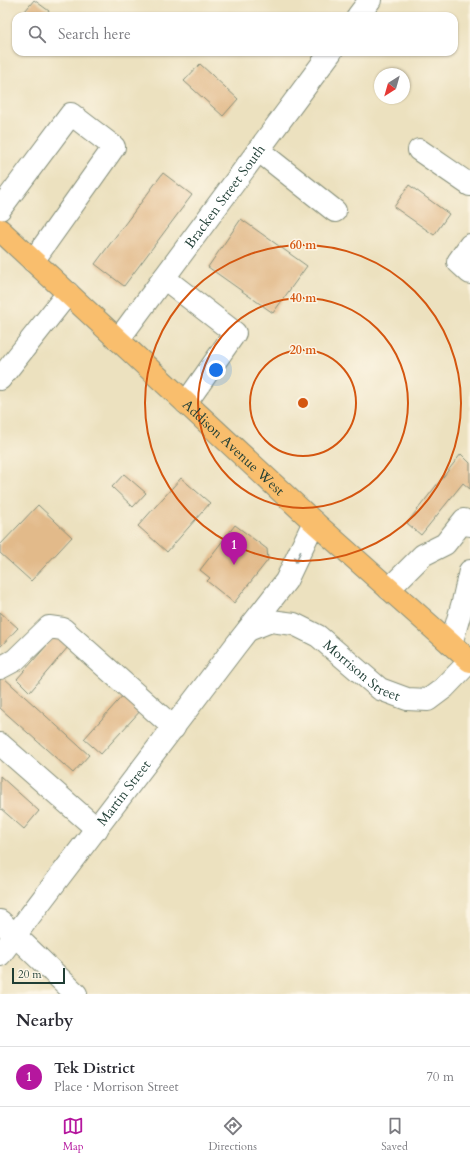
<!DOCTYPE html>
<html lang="en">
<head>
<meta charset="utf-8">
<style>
  :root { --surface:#fff; --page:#f2f2f3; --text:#2b2b33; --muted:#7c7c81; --line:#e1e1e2; --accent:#b5179e }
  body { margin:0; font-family:Cardo,serif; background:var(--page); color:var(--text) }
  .compass { position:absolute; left:374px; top:68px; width:36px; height:36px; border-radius:50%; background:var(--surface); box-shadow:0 1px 3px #0004; rotate:217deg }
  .scale { position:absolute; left:12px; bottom:10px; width:53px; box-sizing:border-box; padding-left:4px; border:2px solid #1f3d34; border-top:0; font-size:11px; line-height:14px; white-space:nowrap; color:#1f3d34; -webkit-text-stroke:3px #fcf5e5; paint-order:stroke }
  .you { position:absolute; left:216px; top:370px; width:14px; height:14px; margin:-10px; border:3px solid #fff; border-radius:50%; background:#1a73e8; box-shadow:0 0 0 6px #1a73e833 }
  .badge { display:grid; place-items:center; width:26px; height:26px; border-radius:50%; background:var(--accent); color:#fff; font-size:13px; font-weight:700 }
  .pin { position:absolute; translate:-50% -33px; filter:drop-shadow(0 1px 2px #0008) }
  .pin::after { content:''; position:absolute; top:21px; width:14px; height:12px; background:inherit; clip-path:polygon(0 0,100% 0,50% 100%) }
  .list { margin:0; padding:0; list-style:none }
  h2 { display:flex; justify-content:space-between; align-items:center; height:52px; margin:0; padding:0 16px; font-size:17px }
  h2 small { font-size:13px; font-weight:400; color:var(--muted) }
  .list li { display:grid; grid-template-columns:26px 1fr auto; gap:12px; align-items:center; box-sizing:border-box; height:60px; padding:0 16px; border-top:1px solid var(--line) }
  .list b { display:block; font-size:15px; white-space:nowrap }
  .list p { margin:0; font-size:13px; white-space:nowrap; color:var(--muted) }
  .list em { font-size:13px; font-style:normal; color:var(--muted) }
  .icon { flex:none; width:22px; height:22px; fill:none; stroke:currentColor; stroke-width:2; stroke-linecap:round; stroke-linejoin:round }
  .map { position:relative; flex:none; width:470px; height:994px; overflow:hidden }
  .search { position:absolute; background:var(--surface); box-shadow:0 1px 3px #0004; left:12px; right:12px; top:12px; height:44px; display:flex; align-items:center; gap:10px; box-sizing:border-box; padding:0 14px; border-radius:12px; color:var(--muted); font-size:15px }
  .sheet { height:112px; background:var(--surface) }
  nav { display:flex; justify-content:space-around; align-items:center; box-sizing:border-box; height:56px; border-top:1px solid var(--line); background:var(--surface); font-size:11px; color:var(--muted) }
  nav a { display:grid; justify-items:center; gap:2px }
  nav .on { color:var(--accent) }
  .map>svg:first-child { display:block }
  .building { fill:#e2ba8a }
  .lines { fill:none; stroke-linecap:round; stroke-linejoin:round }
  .minor-casing { stroke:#868f7a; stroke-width:24 }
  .major-casing { stroke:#868f7a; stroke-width:24 }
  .minor { stroke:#fff; stroke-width:22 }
  .major { stroke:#f9be6d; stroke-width:22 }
  .oneway { stroke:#8f9e9a }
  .ring { fill:none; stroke:#d45610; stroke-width:2 }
  .labels { text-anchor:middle; stroke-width:3; stroke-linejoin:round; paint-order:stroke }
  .street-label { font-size:14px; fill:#1f3d34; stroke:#fcf5e5 }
  .centre { fill:#d45610; stroke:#fcf5e5; stroke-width:2 }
  .ring-label { font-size:12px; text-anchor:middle; font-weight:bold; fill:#d45610; stroke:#fcf5e5; stroke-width:3; stroke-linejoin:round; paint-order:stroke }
</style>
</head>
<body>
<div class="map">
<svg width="470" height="994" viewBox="0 0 470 994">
  <rect width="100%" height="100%" fill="#fcf5e5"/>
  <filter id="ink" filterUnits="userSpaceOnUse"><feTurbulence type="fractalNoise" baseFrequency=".025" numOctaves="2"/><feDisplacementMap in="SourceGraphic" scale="8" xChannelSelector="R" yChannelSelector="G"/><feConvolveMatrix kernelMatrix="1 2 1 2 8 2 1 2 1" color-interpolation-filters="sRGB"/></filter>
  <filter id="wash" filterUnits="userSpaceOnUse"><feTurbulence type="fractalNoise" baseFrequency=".012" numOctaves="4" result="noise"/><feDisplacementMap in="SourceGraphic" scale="16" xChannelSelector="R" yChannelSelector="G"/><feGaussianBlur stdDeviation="0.9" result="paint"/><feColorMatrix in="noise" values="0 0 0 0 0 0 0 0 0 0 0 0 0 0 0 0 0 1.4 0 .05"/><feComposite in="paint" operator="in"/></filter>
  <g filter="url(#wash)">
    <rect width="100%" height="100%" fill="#ece1bf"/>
    <g id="blocks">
      <path class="building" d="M34,0l15,11 -3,5h-25z
        M200,64l38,35 -15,17 -39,-35z
        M163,173l29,22 -68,91 -29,-22z
        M409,185l40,29 -15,21 -40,-28z
        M241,219l66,47 -34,47 -65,-46z
        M461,454l9,9v26l-7,-6 -42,52 -14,-12z
        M124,474l22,19 -13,14 -21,-20z
        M181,478l29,25 -43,49 -29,-26z
        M38,505l34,32 -41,44 -31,-28v-8z
        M235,525l32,24 1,11 -34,43 -27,-22 3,-3 -10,-8z
        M0,612l18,16 -18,19z
        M55,636l13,11 -38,45 -13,-13z
        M3,677l86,78 -16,18 -73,-65v-28z
        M125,693l17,16 -41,45 -17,-15z
        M0,776l39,35 -15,18 -24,-21z"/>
    </g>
  </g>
  <g filter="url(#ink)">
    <use href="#blocks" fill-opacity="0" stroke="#868f7a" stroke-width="1"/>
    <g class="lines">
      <defs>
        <g id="minor">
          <path d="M358,16l12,-16"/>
          <path d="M258,150l77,61"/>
          <path d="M419,150l51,35"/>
          <path d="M0,209l71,-95 43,33 -81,114"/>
          <path d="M470,245l-12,17 12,11"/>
          <path d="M164,278l71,55 -49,70"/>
          <path id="s1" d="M118,340l213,-288"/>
          <path d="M0,379l68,-86"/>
          <path d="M389,589l34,-34 22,-11 19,-24 6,5"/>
          <path id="s2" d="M248,630l23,-9 23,3 24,12 62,53 27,10 21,1 16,-12 26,-27"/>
          <path d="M451,644l12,-42 7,-31"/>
          <path d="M0,668l15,-8 34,-33 14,2 111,99"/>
          <path d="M0,744l97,85"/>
          <path d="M0,921l76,73"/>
          <path id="s3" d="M0,955l236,-310 50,-64 28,-59"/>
        </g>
        <g id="major">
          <path id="s4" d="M0,230l314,292 156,139"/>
        </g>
      </defs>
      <use href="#minor" class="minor-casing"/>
      <use href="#major" class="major-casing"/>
      <use href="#minor" class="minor"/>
      <use href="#major" class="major"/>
    </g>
    <defs><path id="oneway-shaft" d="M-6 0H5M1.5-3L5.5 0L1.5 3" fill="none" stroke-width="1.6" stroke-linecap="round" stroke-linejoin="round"/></defs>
    <use class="oneway" href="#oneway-shaft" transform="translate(298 557) rotate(115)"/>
  </g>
  <g class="ring">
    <circle cx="303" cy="403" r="53"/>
    <circle cx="303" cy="403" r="105"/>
    <circle cx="303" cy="403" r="158"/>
  </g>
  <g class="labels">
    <g class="street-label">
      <text dy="5" stroke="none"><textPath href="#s1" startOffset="179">Bracken Street South</textPath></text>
      <text dy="5" stroke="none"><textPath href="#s4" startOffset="319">Addison Avenue West</textPath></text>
      <text dy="5" stroke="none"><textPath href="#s2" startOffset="131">Morrison Street</textPath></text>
      <text dy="5" stroke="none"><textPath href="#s3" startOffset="204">Martin Street</textPath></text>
    </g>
  </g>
  <circle cx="303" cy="403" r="6" class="centre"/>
  <g class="ring-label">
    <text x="303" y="249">60 m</text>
    <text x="303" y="302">40 m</text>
    <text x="303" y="354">20 m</text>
  </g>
</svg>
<svg class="compass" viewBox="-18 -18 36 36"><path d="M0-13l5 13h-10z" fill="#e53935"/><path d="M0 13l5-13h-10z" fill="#7c7c81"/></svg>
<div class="scale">20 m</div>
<div class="you"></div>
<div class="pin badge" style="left:234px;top:565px">1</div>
<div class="search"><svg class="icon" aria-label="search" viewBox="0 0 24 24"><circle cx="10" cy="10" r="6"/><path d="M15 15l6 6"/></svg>Search here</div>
</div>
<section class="sheet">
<h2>Nearby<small></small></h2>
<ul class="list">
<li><span class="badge">1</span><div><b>Tek District</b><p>Place · Morrison Street</p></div><em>70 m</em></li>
</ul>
</section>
<nav>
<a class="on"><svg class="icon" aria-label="map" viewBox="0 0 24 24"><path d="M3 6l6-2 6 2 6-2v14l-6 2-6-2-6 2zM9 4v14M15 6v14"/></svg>Map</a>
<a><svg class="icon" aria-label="directions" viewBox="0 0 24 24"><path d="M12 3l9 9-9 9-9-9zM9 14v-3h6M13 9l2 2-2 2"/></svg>Directions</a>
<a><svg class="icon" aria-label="saved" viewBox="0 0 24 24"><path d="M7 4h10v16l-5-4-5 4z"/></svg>Saved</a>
</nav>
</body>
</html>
